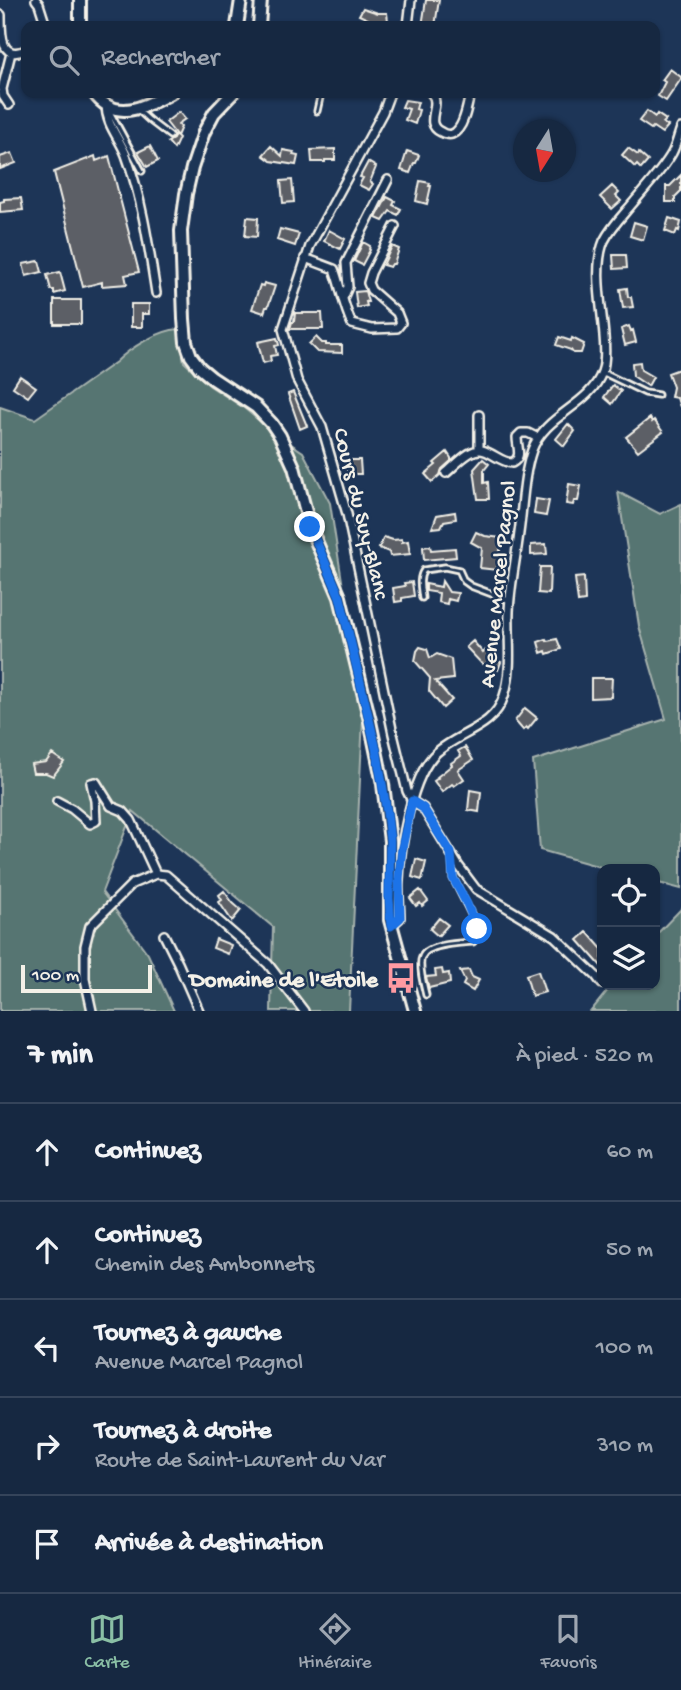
<!DOCTYPE html>
<html lang="fr">
<head>
<meta charset="utf-8">
<style>
  :root { --surface:#162841; --page:#23344c; --text:#f1f3f6; --muted:#9ea6b1; --line:#35445a; --accent:#8abfa5 }
  body { margin:0; font-family:"Gochi Hand",sans-serif; background:var(--page); color:var(--text) }
  .controls { position:absolute; right:21px; bottom:21px; display:grid; overflow:hidden; border-radius:14px; box-shadow:0 2px 5px #0004 }
  .controls button { width:63px; height:63px; display:grid; place-items:center; padding:0; border:0; border-bottom:2px solid var(--line); background:var(--surface); color:var(--text); font:35px sans-serif }
  .compass { position:absolute; left:513px; top:119px; width:63px; height:63px; border-radius:50%; background:var(--surface); box-shadow:0 2px 5px #0004; rotate:191deg }
  .scale { position:absolute; left:21px; bottom:18px; width:131px; box-sizing:border-box; padding-left:7px; border:4px solid #f4f1e8; border-top:0; font-size:19px; line-height:24px; white-space:nowrap; color:#f4f1e8; -webkit-text-stroke:5px #1d3557; paint-order:stroke }
  .stop { position:absolute; width:21px; height:21px; margin:-16px; border:5px solid #1a73e8; border-radius:50%; background:#fff }
  .stop.end { background:#1a73e8; border-color:#fff; box-shadow:0 2px 7px #0008 }
  .list { margin:0; padding:0; list-style:none }
  h2 { display:flex; justify-content:space-between; align-items:center; height:91px; margin:0; padding:0 28px; font-size:30px }
  h2 small { font-size:23px; font-weight:400; color:var(--muted) }
  .list li { display:grid; grid-template-columns:46px 1fr auto; gap:21px; align-items:center; box-sizing:border-box; height:98px; padding:0 28px; border-top:2px solid var(--line) }
  .list b { display:block; font-size:26px; white-space:nowrap }
  .list p { margin:0; font-size:23px; white-space:nowrap; color:var(--muted) }
  .list em { font-size:23px; font-style:normal; color:var(--muted) }
  .icon { flex:none; width:38px; height:38px; fill:none; stroke:currentColor; stroke-width:2; stroke-linecap:round; stroke-linejoin:round }
  .map { position:relative; flex:none; width:681px; height:1011px; overflow:hidden }
  .search { position:absolute; background:var(--surface); box-shadow:0 2px 5px #0004; left:21px; right:21px; top:21px; height:77px; display:flex; align-items:center; gap:18px; box-sizing:border-box; padding:0 24px; border-radius:14px; color:var(--muted); font-size:26px }
  .sheet { height:581px; background:var(--surface) }
  nav { display:flex; justify-content:space-around; align-items:center; box-sizing:border-box; height:98px; border-top:2px solid var(--line); background:var(--surface); font-size:19px; color:var(--muted) }
  nav a { display:grid; justify-items:center; gap:4px }
  nav .on { color:var(--accent) }
  .map>svg:first-child { display:block }
  .green { fill:#577472; stroke:#a6b2ad; stroke-width:2 }
  .building { fill:#5c5e66; stroke:#f4f1e8; stroke-width:2 }
  .lines { fill:none; stroke-linecap:round; stroke-linejoin:round }
  .service-casing { stroke:#f4f1e8; stroke-width:9 }
  .minor-casing { stroke:#f4f1e8; stroke-width:12 }
  .secondary-casing { stroke:#f4f1e8; stroke-width:16 }
  .service { stroke:#1d3557; stroke-width:3.5 }
  .minor { stroke:#1d3557; stroke-width:7 }
  .secondary { stroke:#1d3557; stroke-width:10 }
  .route { stroke:#1a73e8; stroke-width:9 }
  .labels { text-anchor:middle; stroke-width:5; stroke-linejoin:round; paint-order:stroke }
  .street-label { font-size:23px; fill:#f4f1e8; stroke:#1d3557 }
  .poi-label { font-size:23px; font-weight:bold; fill:#f4f1e8; stroke:#1d3557; text-anchor:end }
</style>
</head>
<body>
<div class="map">
<svg width="681" height="1011" viewBox="0 0 681 1011">
  <rect width="100%" height="100%" fill="#1d3557"/>
  <filter id="ink" filterUnits="userSpaceOnUse"><feTurbulence type="fractalNoise" baseFrequency=".0143" numOctaves="2"/><feDisplacementMap in="SourceGraphic" scale="14" xChannelSelector="R" yChannelSelector="G"/><feConvolveMatrix kernelMatrix="1 2 1 2 8 2 1 2 1" color-interpolation-filters="sRGB"/></filter>
  <g filter="url(#ink)">
    <path class="green" d="M179,329l5,33 26,24 34,22 26,22 33,22 27,51 33,214 -14,294h-78l2,-84 -140,-116 -31,81 46,62 26,57h-174v-604l35,12 81,-57c14,-14 43,-32 63,-33z
      M618,492l42,22 21,-10v385l-26,-7v-13h-47l-68,-19 -7,-89 133,-42 -27,-93z
      M681,909v102h-90l21,-26h43v-49z"/>
    <path class="building" d="M426,0h13l-4,26h-13z
      M363,8l15,5h9l1,8 -11,1 -2,4h-9l2,-7 -9,-4z
      M670,69l11,8v2l-15,22 -8,-5 7,-14 -3,-2z
      M405,100l13,2 -2,7 3,1 -4,14 -10,-4 4,-11 -7,-2z
      M647,111l8,6 2,-3 9,6 -3,3 5,3 -6,7 -9,-6 -2,2 -12,-8z
      M179,112l6,7 -7,5 3,3 -4,9 2,2 -5,11 -6,-7 5,-3 2,-5 2,2 -11,-14z
      M150,146l8,15 -11,6 -9,-15z
      M271,146l11,10 1,-6 11,2 -1,3 5,1 -2,9 -25,-4 -8,-6z
      M628,148l10,7 1,-2 9,8 -7,8 -4,-4 -2,2 -13,-12z
      M335,149v11h-10v2h-13l-1,-12z
      M407,151l12,4 -3,8h-2l-4,10 -9,-3z
      M12,153l4,10 -16,6v-12z
      M95,156l1,5 13,-5 30,116 -14,3 2,9 -25,2v-4l-19,5 -29,-115z
      M368,162l8,5 -6,15 3,2 -4,6 -10,-5 4,-7 -3,-1z
      M681,175v16l-6,6v5h-9v-16h4z
      M292,180l2,22 -11,1 -2,-22z
      M420,181l10,2 -1,3h2l-4,18 -11,-3z
      M612,186l7,7 -3,3 5,5 -9,8 -12,-12z
      M387,197l8,4 -2,4 8,4 -3,6 -8,-4 -7,10 -7,-3z
      M21,198l2,12 -23,2v-10l4,-1v-2z
      M247,217l11,1 -1,19 -12,-1z
      M669,218l12,4 -2,9 -2,-1 -2,5 -10,-4z
      M634,222l13,4 -4,14 -13,-4z
      M280,229l19,5 -4,12 -18,-6z
      M329,230l16,9 -5,10 -16,-8z
      M363,242l7,4 -1,3 1,1 -8,15 -8,-4z
      M392,246l7,3 -5,15h-2l-2,3 -7,-2z
      M613,255h13l1,13 -13,1z
      M39,261l3,11 -16,4 -3,-12z
      M60,272l5,19 -11,3v-4h-3l-4,-15z
      M264,283l11,3 -7,21h-2l-2,6 -12,-4 8,-24 3,1z
      M627,288l1,9h3l2,10 -10,1 -3,-19z
      M365,291l3,11h-2l1,4 -10,2 -2,-16z
      M54,300h27v24h-27z
      M131,304h18v10h-7v13h-11z
      M295,313h27l1,16h-33l2,-7h2z
      M629,326l2,5 2,-1 3,12 -11,3 -4,-16z
      M316,337l6,6h4v2h16v8l-25,-1 -8,-8z
      M559,337l12,4 1,-3 12,6 -3,9h-8l-2,-3 -15,-5z
      M277,338l2,7 -4,1 2,9 -7,1 1,5 -8,2 -5,-21z
      M640,362l1,8 12,7 -5,9 -15,-10 -1,-13z
      M679,369l2,6 -1,32 -3,-9 -6,-1 2,-10 -5,-14z
      M20,376l16,11 -8,10 -15,-10z
      M613,385l8,6 -9,13 -8,-7z
      M293,392l14,34 -7,3 -12,-35z
      M650,418l2,4 2,-2 9,12 -25,19 -12,-14z
      M568,424l7,7 -11,15 -8,-7z
      M447,452l4,6v3l-9,8 -2,6 -8,7 -7,-8 11,-9 -2,-2z
      M483,459l6,5 -5,6v13l4,-1 1,17h-11l-4,-30z
      M347,460h13l1,14h-14z
      M569,484l12,2 -3,15h-4l-1,4 -7,-1z
      M536,499l13,2 -3,15 -12,-2z
      M455,512l1,7 -12,2 -3,6 -9,1 5,-13z
      M476,532l9,4 17,2 -5,32 -17,-2 2,-20 -11,-6z
      M384,537l9,3 9,-1v3l6,-1 2,13 -20,2 -1,-4 -10,-4z
      M546,544l1,10 -16,1v-10z
      M430,546l1,4 24,-2 1,9 -32,3 -1,-13z
      M540,567h10l-1,27 -11,-1z
      M584,577l1,24 -7,1 -3,-24z
      M442,581l7,11 9,1 -2,8 -8,-2 -1,5 -9,-2 1,-9 -13,-2v-7l15,3z
      M412,582l2,14 -12,2v3l-7,1 -2,-14 12,-2 -1,-3z
      M546,639l1,2 10,-2 4,10 -14,5 -1,-3 -5,2 -3,-11z
      M473,641l10,12 3,-3 3,3 8,3 -2,4 6,2 -3,8 -17,-7 -15,-16z
      M420,647l7,2 3,9 7,-4 14,5 2,20 -18,2 17,19 -9,8 -14,-17 1,-13 -15,-17 2,-10z
      M591,678h21l-1,19 -20,1z
      M525,708l12,10 -9,11 -2,-2 -3,3 -8,-9z
      M465,747l8,13 -15,10 6,9 -10,7 -2,-2 -10,8 -8,-11 4,-3 -1,-1 15,-12 -1,-2 10,-7 -3,-5z
      M52,754l12,8 -11,14 -7,-3h-13l-2,-9 15,-2z
      M470,790l11,2 -2,20 -11,-2z
      M416,859l10,3 -4,18 -10,-3z
      M420,890l8,11 -6,5 -2,-3 -4,3 -6,-8z
      M224,891l9,12 8,7 -9,11 -13,-19 3,-2 -3,-5z
      M439,918l9,7 -10,11 -8,-7z
      M587,932l15,17v18l-24,-27z
      M216,939l15,6 -3,9 -15,-6z
      M442,969l1,5 6,-1 1,10 -21,5 -3,-11 10,-1 -1,-6z
      M469,970l3,7 7,3 -6,11 -10,-6 2,-4 -5,-10z
      M538,971l7,21 -13,4 -6,-21z"/>
    <g class="lines">
      <defs>
        <path id="service" d="M109,110l33,61
          M138,110l11,10 21,16
          M317,111l4,-18
          M602,372l43,21 13,2
          M422,598c-1,-9 -4,-20 2,-28l21,-3 14,3 5,11 7,5 37,14
          M426,995c-2,-9 -8,-30 -4,-38 5,-13 38,-14 51,-15l3,-4v-14l-23,-46 -1,-20"/>
        <path id="minor" d="M36,0l3,4 7,22
          M1,15c0,19 -1,46 25,35
          M408,26l3,-26
          M390,93l-7,19 -73,134 -27,83 14,51 25,47 25,87 46,220 14,57 5,10 11,7 35,57 18,24 78,47 42,40 6,8
          M431,93c12,12 -9,30 10,39 3,2 8,3 11,2 12,-4 16,-31 18,-41
          M9,105l-6,-9 -1,-7 9,-36
          M106,105c0,20 13,32 20,50 16,43 23,93 30,138
          M305,258l29,11c7,18 9,37 18,55l20,5 25,-1 4,-5 -4,-10 -26,-23 -3,-7 3,-10 24,-47
          M343,298l5,-11 -2,-24 42,-83
          M479,449v-34
          M446,473c10,-8 26,-28 39,-22 10,4 17,11 27,12 11,-6 5,-15 5,-26l4,-4h7l10,5
          M57,801l15,8 18,15 6,-3 -1,-20 -4,-18 5,-1 15,24 12,5 8,9 25,54
          M391,926l9,-8c0,-12 -2,-24 -1,-37 1,-34 12,-106 38,-129 23,-20 57,-24 67,-56 9,-27 4,-56 5,-84 1,-26 7,-53 10,-79 4,-27 4,-57 13,-83 13,-36 58,-44 70,-78 4,-11 3,-25 2,-36 -2,-29 -11,-69 0,-95 7,-14 19,-26 29,-38 11,-13 31,-35 39,-50 4,-7 6,-17 9,-25
          M164,935l14,28 21,48
          M92,1011l-7,-32v-33l5,-20 42,-42 24,-10 10,1 102,89 36,47"/>
        <path id="secondary" d="M80,26v-26
          M237,26l4,-26
          M259,26l2,-26
          M94,93c21,30 51,14 77,0
          M233,93l-19,20 -10,19 -12,36 -6,26 -5,37 3,88 2,23 5,14 9,12 12,10 44,29 16,17 8,12 14,31 16,60 30,70 30,124 13,63 7,57v79l25,91"/>
      </defs>
      <use href="#service" class="service-casing"/>
      <use href="#minor" class="minor-casing"/>
      <use href="#secondary" class="secondary-casing"/>
      <use href="#service" class="service"/>
      <use href="#minor" class="minor"/>
      <use href="#secondary" class="secondary"/>
    </g>
  </g>
  <g class="lines" filter="url(#ink)">
    <path class="route" d="M310,527l30,70 37,156 10,60 3,28 -1,57 2,28 9,-8 -1,-40 3,-30 10,-47 11,7 28,45 2,25 14,26 10,25"/>
  </g>
  <defs>
    <symbol id="bus-bare" viewBox="-9 -9 18 18"><path d="M-5-6H5V4H4V6H2V4H-2V6H-4V4H-5ZM-3.5-4V0h7V-4ZM-3.5 1.2v1.5H-2V1.2ZM2 1.2v1.5H3.5V1.2Z" fill="#ff9aa2" stroke="#1d3557" stroke-width="2.5" paint-order="stroke"/></symbol>
  </defs>
  <g fill-rule="evenodd">
    <use href="#bus-bare" x="379" y="956" width="44" height="44"/>
  </g>
  <g class="labels">
    <g class="street-label">
      <text transform="translate(363 513) rotate(76)" y="8">Cours du Suy-Blanc</text>
      <text transform="translate(496 584) rotate(-84)" y="8">Avenue Marcel Pagnol</text>
    </g>
    <g class="poi-label">
      <text x="378" y="986">Domaine de l'Etoile</text>
    </g>
  </g>
</svg>
<div class="controls">
<button><svg class="icon" aria-label="locate" viewBox="0 0 24 24"><circle cx="12" cy="12" r="6"/><path d="M12 2v4M12 18v4M2 12h4M18 12h4"/></svg></button>
<button><svg class="icon" aria-label="layers" viewBox="0 0 24 24"><path d="M12 4l9 5-9 5-9-5zM3 14l9 5 9-5"/></svg></button>
</div>
<svg class="compass" viewBox="-18 -18 36 36"><path d="M0-13l5 13h-10z" fill="#e53935"/><path d="M0 13l5-13h-10z" fill="#9ea6b1"/></svg>
<div class="scale">100 m</div>
<div class="stop" style="left:477px;top:929px"></div>
<div class="stop end" style="left:310px;top:527px"></div>
<div class="search"><svg class="icon" aria-label="search" viewBox="0 0 24 24"><circle cx="10" cy="10" r="6"/><path d="M15 15l6 6"/></svg>Rechercher</div>
</div>
<section class="sheet">
<h2>7 min<small>À pied · 520 m</small></h2>
<ul class="list">
<li><svg class="icon" aria-label="ahead" viewBox="0 0 24 24"><path d="M12 20V5M6 11l6-6 6 6"/></svg><div><b>Continuez</b></div><em>60 m</em></li>
<li><svg class="icon" aria-label="ahead" viewBox="0 0 24 24"><path d="M12 20V5M6 11l6-6 6 6"/></svg><div><b>Continuez</b><p>Chemin des Ambonnets</p></div><em>50 m</em></li>
<li><svg class="icon" aria-label="left" viewBox="0 0 24 24"><path d="M17 20v-9H6M10 6l-5 5 5 5"/></svg><div><b>Tournez à gauche</b><p>Avenue Marcel Pagnol</p></div><em>100 m</em></li>
<li><svg class="icon" aria-label="right" viewBox="0 0 24 24"><path d="M7 20v-9h11M14 6l5 5-5 5"/></svg><div><b>Tournez à droite</b><p>Route de Saint-Laurent du Var</p></div><em>310 m</em></li>
<li><svg class="icon" aria-label="arrive" viewBox="0 0 24 24"><path d="M6 21V4h12l-3 4 3 4H6"/></svg><div><b>Arrivée à destination</b></div></li>
</ul>
</section>
<nav>
<a class="on"><svg class="icon" aria-label="map" viewBox="0 0 24 24"><path d="M3 6l6-2 6 2 6-2v14l-6 2-6-2-6 2zM9 4v14M15 6v14"/></svg>Carte</a>
<a><svg class="icon" aria-label="directions" viewBox="0 0 24 24"><path d="M12 3l9 9-9 9-9-9zM9 14v-3h6M13 9l2 2-2 2"/></svg>Itinéraire</a>
<a><svg class="icon" aria-label="saved" viewBox="0 0 24 24"><path d="M7 4h10v16l-5-4-5 4z"/></svg>Favoris</a>
</nav>
</body>
</html>
